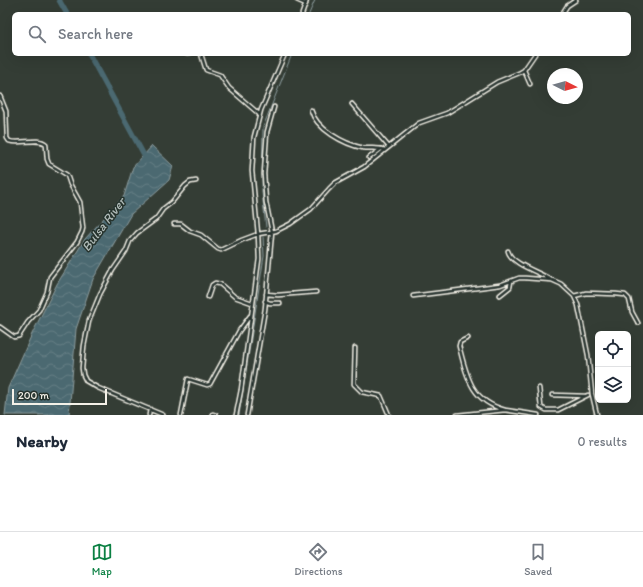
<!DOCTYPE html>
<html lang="en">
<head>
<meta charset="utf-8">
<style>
  :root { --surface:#fff; --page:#f6f6f7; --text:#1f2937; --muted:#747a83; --line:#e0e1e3; --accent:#0b8043 }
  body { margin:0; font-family:Itim,sans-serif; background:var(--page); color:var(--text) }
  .controls { position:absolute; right:12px; bottom:12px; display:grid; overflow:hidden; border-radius:6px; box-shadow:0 4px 16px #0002 }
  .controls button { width:36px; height:36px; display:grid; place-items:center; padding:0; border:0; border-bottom:1px solid var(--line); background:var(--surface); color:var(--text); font:20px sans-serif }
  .compass { position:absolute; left:547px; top:68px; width:36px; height:36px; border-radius:50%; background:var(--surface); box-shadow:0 4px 16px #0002; rotate:95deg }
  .scale { position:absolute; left:12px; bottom:10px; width:95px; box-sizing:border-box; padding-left:4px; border:2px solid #f4f1e8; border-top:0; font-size:11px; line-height:14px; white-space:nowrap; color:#f4f1e8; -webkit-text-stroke:3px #26332d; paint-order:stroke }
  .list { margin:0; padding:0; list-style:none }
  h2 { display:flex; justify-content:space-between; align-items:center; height:52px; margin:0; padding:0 16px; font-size:17px }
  h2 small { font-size:13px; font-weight:400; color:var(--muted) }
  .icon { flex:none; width:22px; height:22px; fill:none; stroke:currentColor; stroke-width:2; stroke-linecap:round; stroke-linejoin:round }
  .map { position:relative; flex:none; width:643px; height:415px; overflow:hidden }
  .search { position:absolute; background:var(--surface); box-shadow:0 4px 16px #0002; left:12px; right:12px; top:12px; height:44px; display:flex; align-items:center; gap:10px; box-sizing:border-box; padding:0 14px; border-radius:6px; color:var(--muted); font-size:15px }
  .sheet { height:116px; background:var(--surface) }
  nav { display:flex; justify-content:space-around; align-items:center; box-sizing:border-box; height:56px; border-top:1px solid var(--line); background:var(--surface); font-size:11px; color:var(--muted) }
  nav a { display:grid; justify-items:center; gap:2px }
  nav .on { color:var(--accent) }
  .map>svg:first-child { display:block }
  .water { fill:url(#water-waves); stroke:#8f9fa1 }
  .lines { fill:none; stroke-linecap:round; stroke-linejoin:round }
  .stream { stroke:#8f9fa1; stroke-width:1 }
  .river { stroke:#4b6971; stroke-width:5.5 }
  .street-casing { stroke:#f4f1e8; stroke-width:5.5 }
  .street { stroke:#26332d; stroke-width:2.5 }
  .labels { text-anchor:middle; stroke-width:3; stroke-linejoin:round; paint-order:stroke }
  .water-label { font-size:13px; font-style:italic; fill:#b0bbb8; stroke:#26332d }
</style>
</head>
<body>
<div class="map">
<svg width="643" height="415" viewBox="0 0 643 415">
  <defs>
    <pattern id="water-waves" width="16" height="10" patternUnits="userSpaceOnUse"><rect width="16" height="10" fill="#4b6971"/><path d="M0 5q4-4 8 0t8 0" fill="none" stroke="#667f85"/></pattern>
  </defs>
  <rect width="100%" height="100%" fill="#343d35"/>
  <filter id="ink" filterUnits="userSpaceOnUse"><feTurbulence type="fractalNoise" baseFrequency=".025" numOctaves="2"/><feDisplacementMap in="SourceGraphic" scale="8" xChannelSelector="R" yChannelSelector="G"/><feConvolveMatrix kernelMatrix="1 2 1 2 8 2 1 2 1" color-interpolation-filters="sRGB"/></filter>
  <g filter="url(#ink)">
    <path class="water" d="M152,146l21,20 -4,14 -38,34 -38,65 -17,50 -7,86h-64l3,-27 24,-54 25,-50 28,-45 39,-43 9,-29z"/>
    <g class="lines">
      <path class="stream" d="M309,14l6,-14
        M266,227l-4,-35 1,-65 29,-73
        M239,415l25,-159 -1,-19"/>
      <path class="river" d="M59,0l8,14
        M89,54l58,107"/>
      <defs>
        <path id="street" d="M297,0l9,4
          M302,14l5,-14
          M562,14l5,-8 9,-6
          M187,54h1
          M201,54l5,16 14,5 9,13 30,26
          M524,70l6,14
          M0,96l6,15 1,27 2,3c10,4 29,-4 37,3l1,15 2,5 18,11 3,9 10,18 3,26 -1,4 -5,10 -27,35 -3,15 -8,18 -11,12 -9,14 -5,1 -14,-10
          M352,104l37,43
          M311,110c5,19 33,34 52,38 7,1 14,-1 22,2
          M369,158l12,-9
          M174,224h7l9,7 11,4 17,14 3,1 21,-10 16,-6 18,-3 14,-7 21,-15 18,-20 6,-6 29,-16 55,-44 28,-10 50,-31 22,-9 5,-3 11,-16
          M508,251c3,13 31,21 42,28
          M266,294l12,1 38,-3
          M500,295l10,-8 1,-6
          M413,296l87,-11 19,-7h6l27,2 9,4 13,12 4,9 10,50 4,39 5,21
          M574,296l12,-3 30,1 9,1 4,4 3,13 6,11
          M208,297l4,-12 3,-2 5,1 15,13 17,6
          M265,301l5,2h10
          M468,338l-8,4 -1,4c8,31 12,55 46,64
          M355,348l-1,36 8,8 19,4 8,19
          M539,388l2,19 5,3h12l30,-15
          M552,395l33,1
          M213,414l3,1
          M149,415l1,-6
          M163,415l-65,-27 -12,-7 -3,-6 -1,-7 2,-22 5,-25 11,-27 13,-24 13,-19 4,-10 7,-8 19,-14 7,-10 9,-7 13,-16 5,-4 6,-1
          M181,415l7,-36 19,6 3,-1 29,-53 11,-15
          M236,415l5,-25 18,-131 -1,-25 -6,-63 2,-34 7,-27 24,-56
          M247,415l18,-106 7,-77 -6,-30 -2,-28 3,-42 7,-25
          M457,415l48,-5 33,5"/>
      </defs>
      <use href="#street" class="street-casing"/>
      <use href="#street" class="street"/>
    </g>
  </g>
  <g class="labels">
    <g class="water-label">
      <text transform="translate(103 224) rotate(-53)" y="5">Bulsa River</text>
    </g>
  </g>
</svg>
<div class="controls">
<button><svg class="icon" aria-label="locate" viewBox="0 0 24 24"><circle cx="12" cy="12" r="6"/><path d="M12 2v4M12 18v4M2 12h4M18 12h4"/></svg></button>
<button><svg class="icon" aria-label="layers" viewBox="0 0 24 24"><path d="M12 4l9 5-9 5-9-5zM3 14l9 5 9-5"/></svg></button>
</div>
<svg class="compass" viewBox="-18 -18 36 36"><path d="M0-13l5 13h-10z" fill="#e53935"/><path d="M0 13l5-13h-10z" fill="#747a83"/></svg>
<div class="scale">200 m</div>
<div class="search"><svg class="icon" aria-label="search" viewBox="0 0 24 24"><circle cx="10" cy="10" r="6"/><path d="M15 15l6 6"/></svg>Search here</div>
</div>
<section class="sheet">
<h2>Nearby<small>0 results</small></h2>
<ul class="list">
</ul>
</section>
<nav>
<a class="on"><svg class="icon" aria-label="map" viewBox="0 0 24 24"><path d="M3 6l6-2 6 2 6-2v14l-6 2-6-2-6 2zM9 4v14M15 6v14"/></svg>Map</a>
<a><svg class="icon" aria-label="directions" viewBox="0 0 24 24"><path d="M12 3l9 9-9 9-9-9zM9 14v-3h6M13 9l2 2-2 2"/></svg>Directions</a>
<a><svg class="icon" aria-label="saved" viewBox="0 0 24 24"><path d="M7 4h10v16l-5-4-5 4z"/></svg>Saved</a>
</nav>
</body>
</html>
